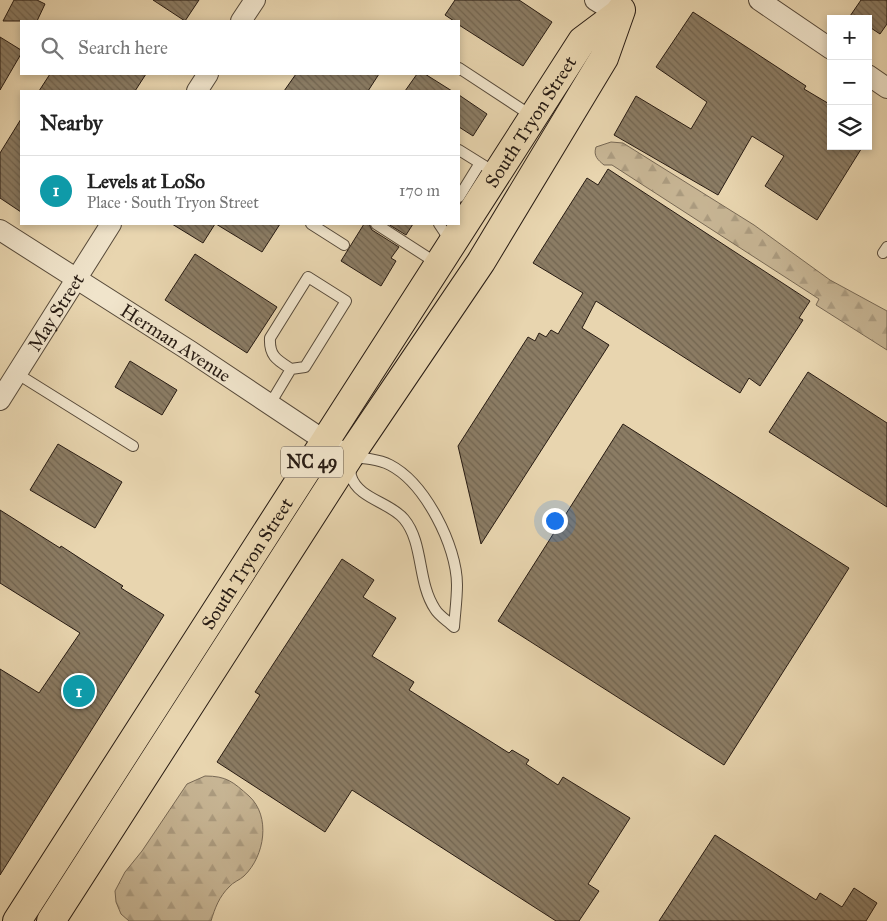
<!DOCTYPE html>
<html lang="en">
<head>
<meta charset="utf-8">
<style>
  :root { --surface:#fff; --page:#f6f6f6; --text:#222; --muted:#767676; --line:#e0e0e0; --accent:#8f2418 }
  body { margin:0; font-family:"IM FELL Great Primer",serif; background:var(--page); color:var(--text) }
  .controls { position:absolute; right:15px; top:15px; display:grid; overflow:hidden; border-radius:0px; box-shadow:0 2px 8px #0003 }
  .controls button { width:45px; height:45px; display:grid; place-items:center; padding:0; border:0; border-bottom:1px solid var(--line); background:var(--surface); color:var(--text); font:25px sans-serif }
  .you { position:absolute; left:554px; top:520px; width:18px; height:18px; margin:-12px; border:4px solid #fff; border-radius:50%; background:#1a73e8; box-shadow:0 0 0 8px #1a73e833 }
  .badge { display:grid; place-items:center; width:32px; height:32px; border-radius:50%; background:var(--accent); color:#fff; font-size:16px; font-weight:700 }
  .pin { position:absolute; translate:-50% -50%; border:2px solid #fff; box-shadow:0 1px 5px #0006 }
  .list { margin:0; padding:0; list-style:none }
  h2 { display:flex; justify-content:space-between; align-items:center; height:65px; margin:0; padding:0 20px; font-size:21px }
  h2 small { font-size:16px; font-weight:400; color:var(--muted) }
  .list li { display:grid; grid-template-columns:32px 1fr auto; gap:15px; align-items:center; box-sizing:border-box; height:70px; padding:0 20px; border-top:1px solid var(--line) }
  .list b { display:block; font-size:19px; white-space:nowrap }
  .list p { margin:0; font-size:16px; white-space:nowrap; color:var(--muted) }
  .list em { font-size:16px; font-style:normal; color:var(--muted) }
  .icon { flex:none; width:28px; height:28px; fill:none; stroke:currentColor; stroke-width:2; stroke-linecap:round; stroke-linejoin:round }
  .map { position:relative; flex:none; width:887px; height:921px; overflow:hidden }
  .search { position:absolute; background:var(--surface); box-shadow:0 2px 8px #0003; left:20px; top:20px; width:440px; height:55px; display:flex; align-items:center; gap:12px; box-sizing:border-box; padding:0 18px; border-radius:0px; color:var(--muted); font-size:19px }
  .panel { position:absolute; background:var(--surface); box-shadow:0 2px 8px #0003; left:20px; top:90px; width:440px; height:135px; border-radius:0px }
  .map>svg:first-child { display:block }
  .forest { fill:url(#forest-firs); stroke:#776854 }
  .building { fill:url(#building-back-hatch); stroke:#271b13 }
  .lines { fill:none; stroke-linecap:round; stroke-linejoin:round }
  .lane-casing { stroke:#574a3a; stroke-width:12 }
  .street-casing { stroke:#574a3a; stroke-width:22 }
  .primary-casing { stroke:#271b13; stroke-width:30 }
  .lane { stroke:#f0e4cb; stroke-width:10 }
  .street { stroke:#f0e4cb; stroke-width:20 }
  .primary { stroke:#e8d5af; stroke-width:28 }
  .labels { text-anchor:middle; stroke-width:4.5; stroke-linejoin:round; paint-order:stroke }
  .shield { fill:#f0e4cb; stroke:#63574a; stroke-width:1 }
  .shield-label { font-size:18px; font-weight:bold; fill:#271b13 }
  .street-label { font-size:19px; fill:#271b13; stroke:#f0e4cb }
</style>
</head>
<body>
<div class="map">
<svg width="887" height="921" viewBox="0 0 887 921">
  <defs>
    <pattern id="forest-firs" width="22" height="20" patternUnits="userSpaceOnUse" patternTransform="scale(1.25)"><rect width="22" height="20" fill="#c7b594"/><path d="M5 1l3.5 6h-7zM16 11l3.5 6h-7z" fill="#ab9b7f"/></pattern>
    <pattern id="building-back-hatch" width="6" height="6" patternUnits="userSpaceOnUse" patternTransform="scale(1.25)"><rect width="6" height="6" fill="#8b7c64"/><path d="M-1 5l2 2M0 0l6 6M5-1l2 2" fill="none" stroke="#726551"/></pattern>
  </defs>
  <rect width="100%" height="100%" fill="#e8d5af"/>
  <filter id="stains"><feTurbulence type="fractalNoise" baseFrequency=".004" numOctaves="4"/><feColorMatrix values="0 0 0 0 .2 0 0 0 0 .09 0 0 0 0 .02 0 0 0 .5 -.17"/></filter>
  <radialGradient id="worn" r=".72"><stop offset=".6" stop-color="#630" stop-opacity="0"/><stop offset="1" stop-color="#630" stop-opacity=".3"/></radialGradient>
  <path class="forest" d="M611,142l12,1 131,82 76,55 57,31v39l-71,-45 3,-6 -207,-134h-8c-6,-5 -11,-9 -8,-18z
    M205,776c22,0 28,6 44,20 22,20 16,60 -5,80 -4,4 -11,6 -15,11 -10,10 -14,21 -18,34h-82l-8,-7 -5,-12 -1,-11 10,-19 17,-21 45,-67z"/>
  <path class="building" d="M14,0h23l8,4 -8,17h-34z
    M153,0h46l-14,21z
    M455,0h64l33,22 -29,44 -64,-41v-4h-5l-9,-6z
    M861,0h26v24l-7,10 -12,-8v-7h-20z
    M693,12l113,74 -2,3 27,16v41h32l-46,74 -52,-34 19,-30 -32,-20 -34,59 -104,-60 22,-39 55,33 16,-27 -51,-35z
    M0,37l21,13v4l-21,36z
    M50,74h96l-11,17h-96z
    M296,74h83l-11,17h-84z
    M417,74h8l27,17h-47z
    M459,95l28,19 -14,22 -14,-9z
    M21,119v93l-21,-14v-45z
    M608,169l202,132 -11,17 4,2 -43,66 -11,-8 -9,15 -144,-92 -14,27 27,17 -128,199 -23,-98 70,-109 7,4 4,-8 7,4 5,-7 7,4 25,-41 -50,-30 54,-85 11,7z
    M172,224h43l-12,19z
    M216,224h64l-18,28z
    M364,224h5l3,6 27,17 -8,11 5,3 -15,25 -40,-25z
    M388,224h25l-7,11z
    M195,254l82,53 -30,46 -82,-53z
    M130,361l47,29 -15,25 -47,-28z
    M808,372l79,51v84l-118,-75z
    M623,424l226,144 -125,197 -226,-144z
    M58,444l64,38 -27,46 -65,-38z
    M0,510l60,38 1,-2 20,13 42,27 -2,2 43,27 -164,260v-206l39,24 41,-60 -80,-50z
    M342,559l32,21 -11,17 33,21 -24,38 42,26 -5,8 100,63 3,-3 17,10 -3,4 32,21 5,-8 67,41 -42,66 11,7 -20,30h-23l-204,-131 -27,42 -108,-70 43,-67 -5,-3z
    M715,835l101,65 4,-7 22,14 12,-19 23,15 -11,18h-207z"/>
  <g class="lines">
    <defs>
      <path id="lane" d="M459,68l73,48
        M459,150l37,23
        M459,197l21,-34
        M311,224l33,21
        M376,224l62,40
        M439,224l12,18
        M883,253l4,-6
        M16,373l117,73
        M270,404l21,-35 14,-2 41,-66 -38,-24 -38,61c-1,18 7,22 21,31
        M349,457c14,1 29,2 41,8 35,18 67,81 67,120 0,14 -2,28 -3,42 -6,-6 -15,-11 -19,-18 -18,-27 -11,-66 -31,-90 -14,-17 -46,-20 -53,-43 -1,-6 -1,-13 -2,-19z"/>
      <g id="street">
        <path d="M595,0l23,14"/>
        <path d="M759,0l72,49"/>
        <path d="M241,21l14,-21"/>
        <path d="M868,75l19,13"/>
        <path d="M197,91l11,-17"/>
        <path id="s1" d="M0,230l190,121 159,106"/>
        <path id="s2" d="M0,400l111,-176"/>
      </g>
      <g id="primary">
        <path id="s3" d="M17,921l565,-880 36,-27"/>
        <path d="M51,921l298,-464 132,-195 123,-204 17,-48"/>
      </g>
    </defs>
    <use href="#lane" class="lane-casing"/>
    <use href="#street" class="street-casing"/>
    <use href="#primary" class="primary-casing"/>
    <use href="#lane" class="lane"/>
    <use href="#street" class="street"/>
    <use href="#primary" class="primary"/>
  </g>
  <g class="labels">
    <rect class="shield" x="281" y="446.5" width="62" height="31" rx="4"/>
    <g class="shield-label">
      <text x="312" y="468">NC 49</text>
    </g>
    <g class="street-label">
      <text dy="7" stroke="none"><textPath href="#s3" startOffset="950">South Tryon Street</textPath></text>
      <text dy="7" stroke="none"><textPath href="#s2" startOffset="104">May Street</textPath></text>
      <text dy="7" stroke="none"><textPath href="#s1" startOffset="209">Herman Avenue</textPath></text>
      <text dy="7" stroke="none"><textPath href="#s3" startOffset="425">South Tryon Street</textPath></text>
    </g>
  </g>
  <rect width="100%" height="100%" filter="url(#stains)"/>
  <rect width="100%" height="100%" fill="url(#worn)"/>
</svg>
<div class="controls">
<button>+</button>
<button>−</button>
<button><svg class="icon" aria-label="layers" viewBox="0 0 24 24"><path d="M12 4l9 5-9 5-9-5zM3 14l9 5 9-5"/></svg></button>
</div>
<div class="you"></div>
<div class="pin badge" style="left:79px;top:691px;background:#0f9aa8">1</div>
<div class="search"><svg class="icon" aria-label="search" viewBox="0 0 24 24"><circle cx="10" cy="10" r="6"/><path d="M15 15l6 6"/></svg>Search here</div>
<section class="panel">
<h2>Nearby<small></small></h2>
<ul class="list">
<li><span class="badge" style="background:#0f9aa8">1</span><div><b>Levels at LoSo</b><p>Place · South Tryon Street</p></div><em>170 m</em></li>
</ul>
</section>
</div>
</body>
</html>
